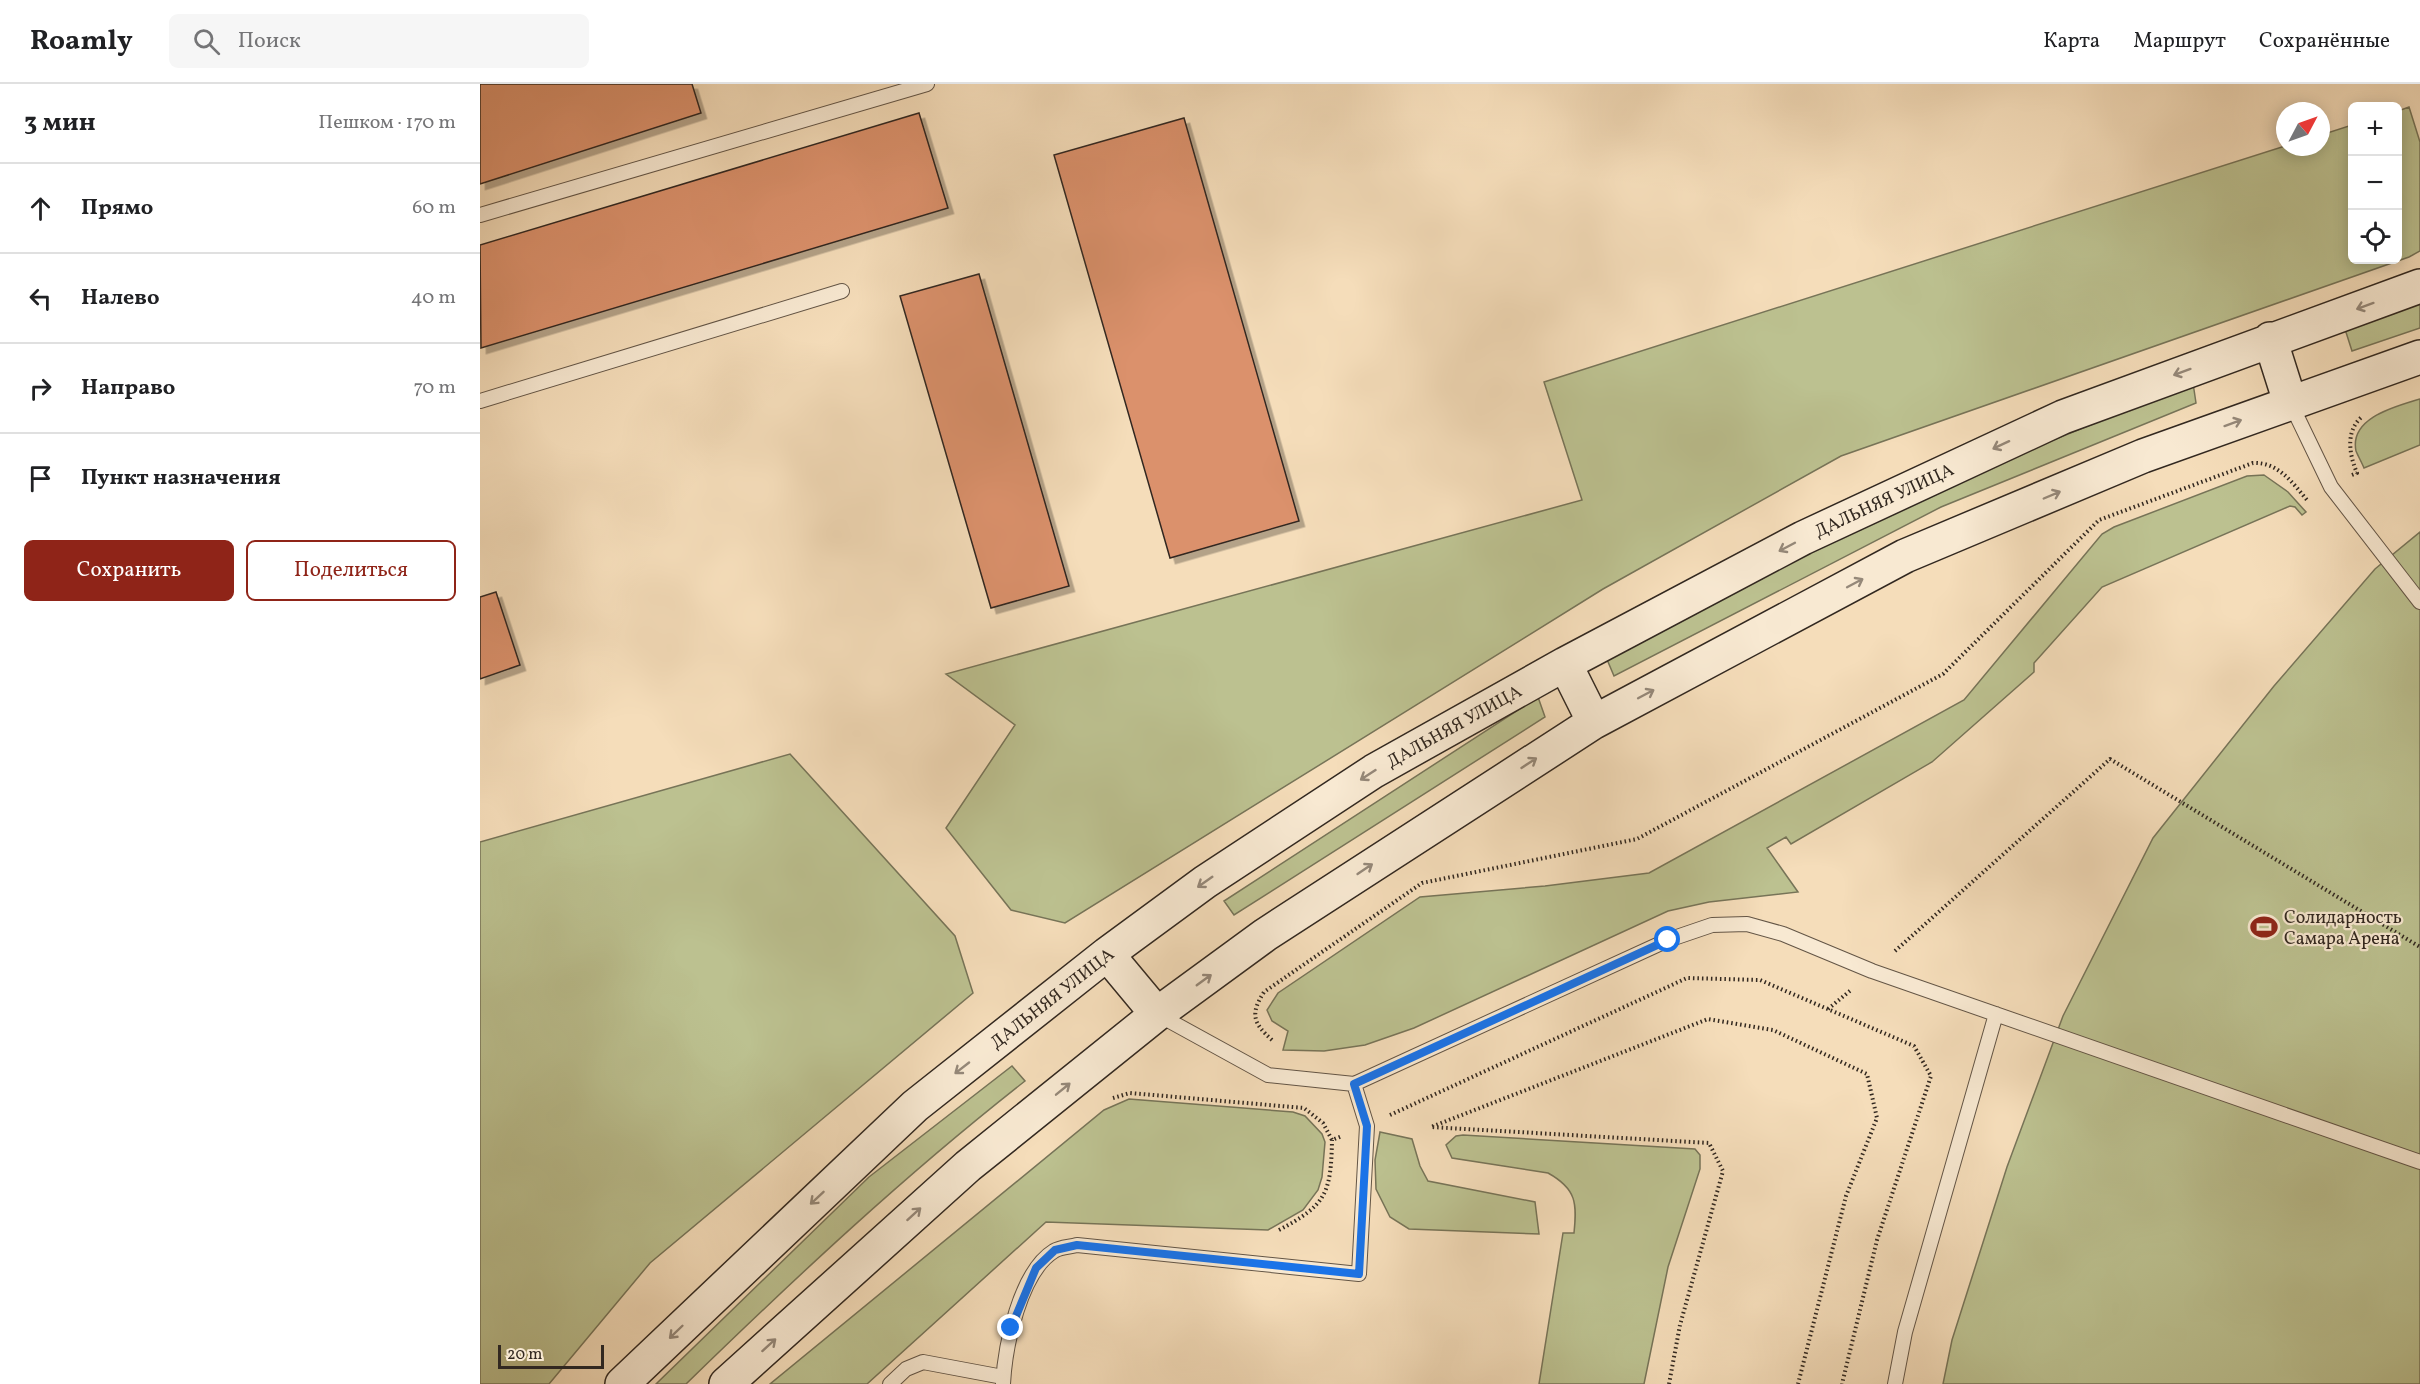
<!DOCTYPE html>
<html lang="ru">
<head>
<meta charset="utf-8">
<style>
  :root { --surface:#fff; --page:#f6f6f6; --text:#202124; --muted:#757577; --line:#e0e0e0; --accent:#8f2418 }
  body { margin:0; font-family:Vollkorn,serif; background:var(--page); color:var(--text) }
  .controls { position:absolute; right:18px; top:18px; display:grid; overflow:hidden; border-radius:9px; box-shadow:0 3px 15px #0003 }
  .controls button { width:54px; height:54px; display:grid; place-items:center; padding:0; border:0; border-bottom:2px solid var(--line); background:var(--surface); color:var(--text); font:30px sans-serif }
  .compass { position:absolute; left:1796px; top:18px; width:54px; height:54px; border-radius:50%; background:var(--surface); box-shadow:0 3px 15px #0003; rotate:49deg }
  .scale { position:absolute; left:18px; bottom:15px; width:106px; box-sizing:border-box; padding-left:6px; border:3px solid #322820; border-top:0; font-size:16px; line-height:21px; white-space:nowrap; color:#322820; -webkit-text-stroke:4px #f8e9d2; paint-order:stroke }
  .stop { position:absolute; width:18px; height:18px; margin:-14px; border:4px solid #1a73e8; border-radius:50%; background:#fff }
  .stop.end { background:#1a73e8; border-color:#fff; box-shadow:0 2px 6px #0008 }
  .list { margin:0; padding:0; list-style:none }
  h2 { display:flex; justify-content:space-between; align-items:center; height:78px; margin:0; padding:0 24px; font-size:26px }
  h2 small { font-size:20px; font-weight:400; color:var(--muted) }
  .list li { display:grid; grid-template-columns:39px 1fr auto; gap:18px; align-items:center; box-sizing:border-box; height:90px; padding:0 24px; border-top:2px solid var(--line) }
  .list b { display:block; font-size:22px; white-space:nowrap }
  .list em { font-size:20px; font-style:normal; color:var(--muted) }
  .actions { display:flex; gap:12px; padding:18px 24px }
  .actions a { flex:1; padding:14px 0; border:2px solid var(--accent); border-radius:9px; text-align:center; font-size:21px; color:var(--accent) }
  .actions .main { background:var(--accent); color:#fff }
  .icon { flex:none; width:33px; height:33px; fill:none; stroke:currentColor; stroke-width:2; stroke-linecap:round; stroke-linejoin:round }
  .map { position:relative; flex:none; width:1940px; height:1300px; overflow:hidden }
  header { display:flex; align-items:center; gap:36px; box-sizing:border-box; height:84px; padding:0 30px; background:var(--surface); border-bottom:2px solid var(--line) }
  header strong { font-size:28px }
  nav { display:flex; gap:33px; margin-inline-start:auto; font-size:21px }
  .search { width:420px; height:54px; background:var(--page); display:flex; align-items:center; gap:15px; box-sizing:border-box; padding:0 21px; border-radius:9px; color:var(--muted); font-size:22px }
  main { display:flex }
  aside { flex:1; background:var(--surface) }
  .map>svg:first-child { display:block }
  .green { fill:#bcc190; stroke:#777458; stroke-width:1.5 }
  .building { fill:#db916c; stroke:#322820; stroke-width:1.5; filter:url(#shadow) }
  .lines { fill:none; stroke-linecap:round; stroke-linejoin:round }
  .service-casing { stroke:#635546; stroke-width:16 }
  .secondary-casing { stroke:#322820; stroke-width:36 }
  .path { stroke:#322820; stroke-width:4; stroke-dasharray:1.5 3; stroke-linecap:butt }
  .service { stroke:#f8e9d2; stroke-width:14 }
  .secondary { stroke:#f8e9d2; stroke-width:33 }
  .oneway { stroke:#958879 }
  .route { stroke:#1a73e8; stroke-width:8 }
  .labels { text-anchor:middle; stroke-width:4.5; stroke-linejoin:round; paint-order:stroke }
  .street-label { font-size:18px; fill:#322820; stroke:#f8e9d2 }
  .poi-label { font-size:18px; fill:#322820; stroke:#f8e9d2; text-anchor:start }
</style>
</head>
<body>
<header>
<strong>Roamly</strong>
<div class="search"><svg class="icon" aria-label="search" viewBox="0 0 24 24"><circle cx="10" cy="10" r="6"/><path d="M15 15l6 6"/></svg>Поиск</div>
<nav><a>Карта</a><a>Маршрут</a><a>Сохранённые</a></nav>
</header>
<main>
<aside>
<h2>3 мин<small>Пешком · 170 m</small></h2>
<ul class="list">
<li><svg class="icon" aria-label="ahead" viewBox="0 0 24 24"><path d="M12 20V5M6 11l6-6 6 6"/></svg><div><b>Прямо</b></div><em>60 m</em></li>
<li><svg class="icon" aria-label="left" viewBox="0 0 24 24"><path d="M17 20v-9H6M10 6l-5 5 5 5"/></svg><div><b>Налево</b></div><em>40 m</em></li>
<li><svg class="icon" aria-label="right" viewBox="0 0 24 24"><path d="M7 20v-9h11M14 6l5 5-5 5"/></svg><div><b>Направо</b></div><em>70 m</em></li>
<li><svg class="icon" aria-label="arrive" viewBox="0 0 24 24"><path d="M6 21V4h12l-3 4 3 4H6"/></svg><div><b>Пункт назначения</b></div></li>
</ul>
<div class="actions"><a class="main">Сохранить</a><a>Поделиться</a></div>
</aside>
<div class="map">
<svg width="1940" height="1300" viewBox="0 0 1940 1300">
  <defs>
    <filter id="shadow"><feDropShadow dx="5.5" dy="5.5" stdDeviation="0" flood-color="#0004"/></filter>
  </defs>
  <rect width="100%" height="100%" fill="#f5ddba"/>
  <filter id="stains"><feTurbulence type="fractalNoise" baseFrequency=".00333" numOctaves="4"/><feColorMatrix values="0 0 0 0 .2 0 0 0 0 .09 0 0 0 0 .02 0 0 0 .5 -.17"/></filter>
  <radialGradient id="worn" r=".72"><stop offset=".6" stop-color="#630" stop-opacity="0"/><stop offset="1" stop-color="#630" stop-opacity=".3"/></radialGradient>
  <path class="green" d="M1929,23l11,35v109l-11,6 -568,199 -238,133 -538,334 -54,-13 -65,-82 69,-103 -69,-51 636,-174 -38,-118 741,-236 36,1v-12l31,-10v135h46v-149z
    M1940,218v26l-68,23 -8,-25z
    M1713,299l3,20 -255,104 -327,169 -8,-19 159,-84 195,-95z
    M1940,315v46l-56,23c-2,-5 -6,-12 -8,-17 -7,-34 42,-45 64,-52z
    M1784,391l24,17 18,20 -4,3 -7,-8 -5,-1 -188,81 -68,76v9l-102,90 -141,82 -5,-7 -19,11 31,44 -89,10 -41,9 -254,117 -49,17 -41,6 -41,-1 5,-19 -16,-10 -5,-11 11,-17 142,-96 125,-11 104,-13 315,-173 138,-166 12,-7 133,-51z
    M1940,448v852h-477l9,-44 55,-173 56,-151 90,-178 121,-152 101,-117z
    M1058,613l7,20 -311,198 -10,-14z
    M310,670l165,182 18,57 -323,270 -101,121h-69v-542z
    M532,982l13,15c-120,94 -229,196 -339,303h-30l213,-207z
    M649,1015l164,13 12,4 17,18 3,8 -3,35 -4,13 -15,20 -35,20 -222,-8 -179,162h-97l334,-274z
    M900,1048l32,7 8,27 8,15 107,21 4,32 -130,-5 -19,-12 -14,-28 -1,-29z
    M983,1051l232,14 5,6v14l-32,98 -24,117h-105l24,-151h11c3,-29 3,-44 -26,-60l-96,-15 -6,-13 10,-9z"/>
  <path class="building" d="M0,0h212l9,29 -221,71z
    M439,29l29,95 -467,140 -1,-103z
    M704,34l115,403 -129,37 -116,-403z
    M499,190l90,312 -78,22 -91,-312z
    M16,508l24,73 -40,14v-82z"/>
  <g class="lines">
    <defs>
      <path id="service" d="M0,131l447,-131
        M0,317l362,-110
        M1810,318l41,85 89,115
        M677,930l111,61 86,9 314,-144 44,-15 35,-1 36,10 89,37 548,191
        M410,1300l16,-15 17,-7 80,15
        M523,1300c2,-38 17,-112 51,-133 6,-4 16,-4 23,-6l282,29 8,-148 -13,-42
        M1415,1300l10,-52 91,-318"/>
      <path id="secondary" d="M1790,255l20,63
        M1085,580l29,58
        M627,870l50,60
        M142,1300l293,-278 192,-152 98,-72 169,-111 191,-107 238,-126 260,-121 357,-131
        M246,1300l242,-218 189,-152 108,-79 329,-213 311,-166 238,-100 277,-99"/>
    </defs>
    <use href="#service" class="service-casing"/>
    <use href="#secondary" class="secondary-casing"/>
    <path class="path" d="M1872,391l5,-2c-8,-19 -12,-43 6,-57
      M1415,867l215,-192 310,188
      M1348,925l23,-19
      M792,956c-19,-17 -22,-26 -8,-48l158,-109 215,-44 306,-165 156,-154 154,-57c25,-1 39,19 54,37l2,-1
      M633,1014l17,-5 174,15 19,15 9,17 10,-4
      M910,1031l297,-137 73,2 154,66 17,30 -54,164 -35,144
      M799,1146c47,-25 52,-36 53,-90
      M1189,1300l11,-59 43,-154 -14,-28 -278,-16 277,-108 65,11 94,44 10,44 -31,78 -48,188"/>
    <use href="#service" class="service"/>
    <use href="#secondary" class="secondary"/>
  </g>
  <defs><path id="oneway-shaft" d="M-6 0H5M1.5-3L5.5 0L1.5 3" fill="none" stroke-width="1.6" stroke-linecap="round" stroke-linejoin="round" transform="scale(1.5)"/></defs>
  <g class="oneway">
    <use href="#oneway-shaft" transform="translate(1885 222) rotate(160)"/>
    <use href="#oneway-shaft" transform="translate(1702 288) rotate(160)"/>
    <use href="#oneway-shaft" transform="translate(1753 339) rotate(-20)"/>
    <use href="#oneway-shaft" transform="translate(1521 361) rotate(155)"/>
    <use href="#oneway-shaft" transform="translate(1572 411) rotate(-23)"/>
    <use href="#oneway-shaft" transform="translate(1307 463) rotate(152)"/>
    <use href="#oneway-shaft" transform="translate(1375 499) rotate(-28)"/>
    <use href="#oneway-shaft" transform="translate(1166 610) rotate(-28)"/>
    <use href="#oneway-shaft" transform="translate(1049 679) rotate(-33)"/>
    <use href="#oneway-shaft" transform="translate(888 691) rotate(147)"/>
    <use href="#oneway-shaft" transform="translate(885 785) rotate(-34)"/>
    <use href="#oneway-shaft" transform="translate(725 798) rotate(145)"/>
    <use href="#oneway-shaft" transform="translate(724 896) rotate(-36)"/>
    <use href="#oneway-shaft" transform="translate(482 984) rotate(142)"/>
    <use href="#oneway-shaft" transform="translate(583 1005) rotate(-39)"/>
    <use href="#oneway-shaft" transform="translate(337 1114) rotate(137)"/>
    <use href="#oneway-shaft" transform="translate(434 1130) rotate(-42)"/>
    <use href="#oneway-shaft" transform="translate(196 1248) rotate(136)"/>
    <use href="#oneway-shaft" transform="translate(289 1261) rotate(-42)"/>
  </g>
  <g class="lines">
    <path class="route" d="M531,1244l25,-60 19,-18 22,-5 282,29 8,-148 -13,-42 314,-144"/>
  </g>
  <defs>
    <symbol id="stadium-bare" viewBox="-9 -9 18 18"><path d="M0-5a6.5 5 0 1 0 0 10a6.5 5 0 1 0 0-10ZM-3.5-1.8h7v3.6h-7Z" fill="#8f2418" stroke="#f8e9d2" stroke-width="2.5" paint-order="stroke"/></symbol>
  </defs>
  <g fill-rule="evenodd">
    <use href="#stadium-bare" x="1765" y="824" width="38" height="38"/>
  </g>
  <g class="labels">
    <g class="street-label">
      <text transform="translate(1404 416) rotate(-25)" y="6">ДАЛЬНЯЯ УЛИЦА</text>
      <text transform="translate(974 642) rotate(-29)" y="6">ДАЛЬНЯЯ УЛИЦА</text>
      <text transform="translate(572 914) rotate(-38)" y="6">ДАЛЬНЯЯ УЛИЦА</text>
    </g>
    <g class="poi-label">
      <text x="1804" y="839">Солидарность<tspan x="1804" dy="21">Самара Арена</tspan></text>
    </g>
  </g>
  <rect width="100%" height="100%" filter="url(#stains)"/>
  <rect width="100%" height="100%" fill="url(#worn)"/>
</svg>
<div class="controls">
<button>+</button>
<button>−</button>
<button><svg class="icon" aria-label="locate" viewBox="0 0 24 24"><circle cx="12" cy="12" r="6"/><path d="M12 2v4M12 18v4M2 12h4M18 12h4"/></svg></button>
</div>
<svg class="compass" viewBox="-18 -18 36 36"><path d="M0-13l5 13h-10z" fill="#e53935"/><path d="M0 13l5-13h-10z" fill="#757577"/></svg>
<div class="scale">20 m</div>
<div class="stop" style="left:1188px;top:856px"></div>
<div class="stop end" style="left:531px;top:1244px"></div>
</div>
</main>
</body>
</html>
